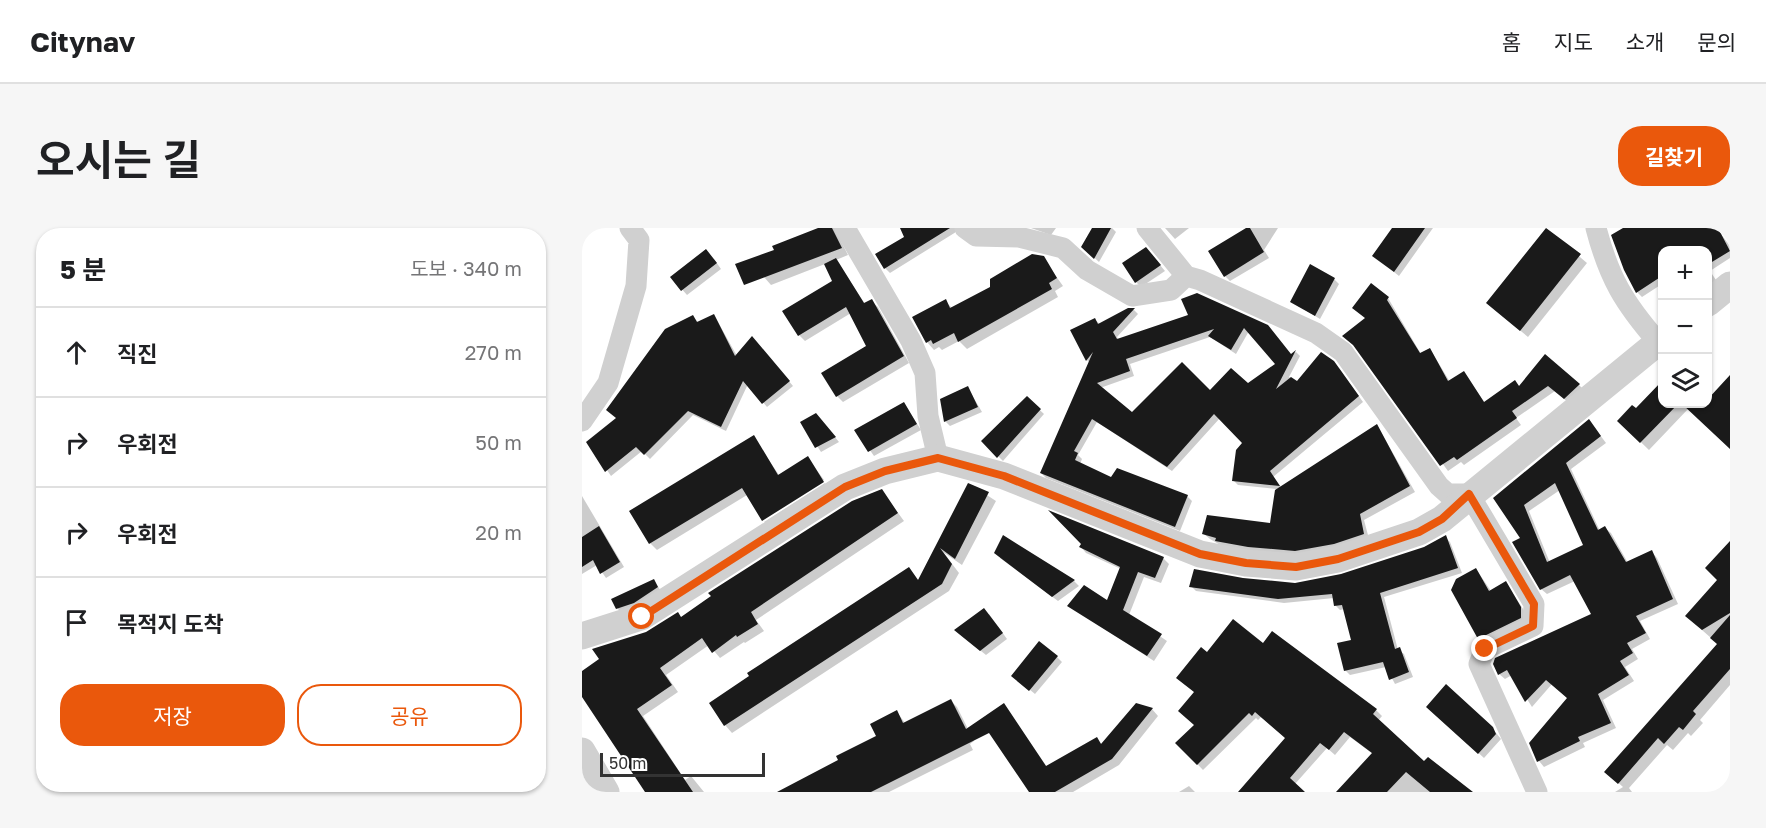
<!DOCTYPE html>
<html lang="ko">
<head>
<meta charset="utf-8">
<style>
  :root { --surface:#fff; --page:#f6f6f6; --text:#202124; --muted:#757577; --line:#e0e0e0; --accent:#ea580c }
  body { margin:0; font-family:"Golos Text","Noto Sans KR",sans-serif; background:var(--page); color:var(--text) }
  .controls { position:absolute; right:18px; top:18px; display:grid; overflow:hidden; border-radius:12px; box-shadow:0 2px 4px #0004 }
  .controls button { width:54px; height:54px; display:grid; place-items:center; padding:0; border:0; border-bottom:2px solid var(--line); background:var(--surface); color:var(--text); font:30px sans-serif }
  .scale { position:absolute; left:18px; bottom:15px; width:165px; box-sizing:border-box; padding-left:6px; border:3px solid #333; border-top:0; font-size:16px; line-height:21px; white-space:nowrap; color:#333; -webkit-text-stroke:4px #fff; paint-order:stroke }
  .stop { position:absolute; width:18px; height:18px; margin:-14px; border:4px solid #ea580c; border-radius:50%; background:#fff }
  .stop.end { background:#ea580c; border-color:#fff; box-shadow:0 2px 6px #0008 }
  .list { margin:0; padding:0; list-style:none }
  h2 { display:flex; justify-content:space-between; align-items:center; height:78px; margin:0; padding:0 24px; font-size:26px }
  h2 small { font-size:20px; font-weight:400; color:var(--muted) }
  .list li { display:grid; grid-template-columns:39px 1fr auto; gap:18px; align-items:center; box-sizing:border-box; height:90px; padding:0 24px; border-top:2px solid var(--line) }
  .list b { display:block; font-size:22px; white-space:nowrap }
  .list em { font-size:20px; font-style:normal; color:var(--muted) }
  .actions { display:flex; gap:12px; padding:18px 24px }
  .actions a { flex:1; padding:14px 0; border:2px solid var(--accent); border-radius:24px; text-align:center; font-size:21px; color:var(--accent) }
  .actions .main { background:var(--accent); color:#fff }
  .icon { flex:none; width:33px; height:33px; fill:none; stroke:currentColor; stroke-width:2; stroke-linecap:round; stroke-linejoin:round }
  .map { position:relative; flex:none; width:1148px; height:564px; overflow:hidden; border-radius:24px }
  header { display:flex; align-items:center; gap:36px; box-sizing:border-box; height:84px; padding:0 30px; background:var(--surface); border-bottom:2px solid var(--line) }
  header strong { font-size:28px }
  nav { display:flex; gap:33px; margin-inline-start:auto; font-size:21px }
  .intro { display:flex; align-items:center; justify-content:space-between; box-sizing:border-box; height:144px; padding:0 36px }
  h1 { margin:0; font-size:42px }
  .button { padding:15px 27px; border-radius:24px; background:var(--accent); color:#fff; font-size:21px; font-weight:700 }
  main { display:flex; gap:36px; padding:0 36px }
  aside { flex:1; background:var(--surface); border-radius:24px; box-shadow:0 2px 4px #0004 }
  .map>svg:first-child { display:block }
  .shadow { fill:#0003; fill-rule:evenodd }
  .building { fill:#1a1a1a; fill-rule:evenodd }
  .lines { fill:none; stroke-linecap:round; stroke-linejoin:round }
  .minor { stroke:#d0d0d0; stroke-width:21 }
  .tertiary { stroke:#d0d0d0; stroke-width:27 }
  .route { stroke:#ea580c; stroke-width:8 }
</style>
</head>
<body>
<header>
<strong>Citynav</strong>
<nav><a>홈</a><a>지도</a><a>소개</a><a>문의</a></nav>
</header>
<div class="intro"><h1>오시는 길</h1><a class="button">길찾기</a></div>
<main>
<aside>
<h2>5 분<small>도보 · 340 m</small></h2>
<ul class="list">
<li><svg class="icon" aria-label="ahead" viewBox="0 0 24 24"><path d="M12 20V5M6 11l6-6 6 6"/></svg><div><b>직진</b></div><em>270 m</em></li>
<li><svg class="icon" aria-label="right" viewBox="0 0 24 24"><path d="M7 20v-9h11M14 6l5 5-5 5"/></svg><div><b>우회전</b></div><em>50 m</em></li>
<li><svg class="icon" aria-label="right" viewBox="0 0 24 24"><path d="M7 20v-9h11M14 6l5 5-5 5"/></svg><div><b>우회전</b></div><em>20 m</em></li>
<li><svg class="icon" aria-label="arrive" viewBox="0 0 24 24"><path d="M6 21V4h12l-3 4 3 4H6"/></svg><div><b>목적지 도착</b></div></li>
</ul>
<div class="actions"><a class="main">저장</a><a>공유</a></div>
</aside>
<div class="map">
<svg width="1148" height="564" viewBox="0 0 1148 564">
  <rect width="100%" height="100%" fill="#fff"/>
  <path class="shadow" d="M239,0h22l-4,9 9,18 -12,5 29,44 6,-3 7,6 31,56 -66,39 -6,-6 31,-49 -17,-34 -46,28 -6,-6 35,-54 -9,-17 -54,21 -7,-8 12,-26z
    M320,0h54v4l-66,41 -5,-5 21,-31z
    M449,0h25l-5,7z
    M511,0h19l4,4 -17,30 -16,-15z
    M583,0h24l-14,11z
    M667,0h29l-14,22 5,8 -39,23 -5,-5z
    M812,0h39l-34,48 -25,-20z
    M1044,0h86l6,2 12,16v12l-20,13 8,12 -10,8v-41h-46v34l-20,13 -5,-5z
    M965,1l40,34 -59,74 -33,-27z
    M569,26l14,17 -24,16 -5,-5z
    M461,30l20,28 -8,5 3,6 -91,52 -8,-8 -17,9 -3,-3 -5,3 -7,-8 18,-41 8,8z
    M132,31l7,10 -34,26 -15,-17z
    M752,51l5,5 -19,35 -28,-17z
    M615,66l94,61 5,-3 4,4 -11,21 9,6 41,-15 24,34 -90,75 8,10 96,-62 38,67 -51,28 5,19 -67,17 -47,-4 -33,-6 -12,-7 -6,-5 67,-9 5,-36 -38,-4 -5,-5 11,-37 -24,-25 -48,53 -75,-49 -19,33 4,4 -2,5 32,15 75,17 5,5 -12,30 -134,-53 -5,-5 49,-110 -3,-3 8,-40 5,4 28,-15 6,1 4,4 -21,23 2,3 72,-24zM667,103l28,34 -30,20 -115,29 -32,-26 34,-12 -4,-12 80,-27 26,17z
    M806,70l33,56 9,-5 20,33 14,-9 21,30 30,-21 5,5 59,-2 5,5 -14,14 -15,-13 -39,27 5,7 -57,40 -3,-3 -13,9 -91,-124 -7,-5z
    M132,87l23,41 20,-13 36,43 -26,21 -19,-23 -22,47 -33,-16 -43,44 -8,-8 -31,25 -23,-34 77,-61 28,-64 6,6z
    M1080,155v21h46v-13l5,5 17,51 -41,-39 -40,42 -30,-29 18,-10z
    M386,160l14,24 -32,14 -5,-5z
    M445,170l17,16 -41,47 -20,-20z
    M322,175l17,27 -47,26 -18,-26z
    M239,192l18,22 -18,10 -19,-29z
    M1012,199l12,16 -35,26 29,62 5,-3 6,5 17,30 24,-11 5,6 21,46 -38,17 10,18 -18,10 6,10 -13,8 9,14 -31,19 13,28 -33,15 2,4 -41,20 -5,-6 29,-62 -16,-15 -20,23 -20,-32 -7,4 -6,-5 94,-60 -18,-33 -28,13 -6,-5 -18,-50 -28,-41zM978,262l25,56 -35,17 -21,-52z
    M171,209l26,38 29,-17 16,22 -62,39 -15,-24 -90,55 -7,-7z
    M243,255l4,6 -59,38 -6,-5z
    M391,258l23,15 -34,64 -19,-13 16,21 -10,18 -217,142 -7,-8 -14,-22 198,-135 10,13z
    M300,263l22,30 -148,99 8,11 -19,12 -1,-1 -24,16 -11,-13 -43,30 12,17 -35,24 42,64 6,-4 13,16h-57l-65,-97v-22l65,-40 35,-14z
    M0,268l42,71 -18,11 -9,-13 -15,9z
    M422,309l70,44 5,5 -21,15 -58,-43z
    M863,309l5,5 12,31 -78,24 14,53 6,4 9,23 -18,7 -9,-17 -36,8 -5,-5 8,-29 -8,-32 -5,1 -5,-5 -1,-7 -50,5 -88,-12 -5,-5 53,-6 55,4 44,-9 82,-27z
    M499,319l82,11 6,6 -8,19 -17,-6 -15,38 38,26 -13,20 -85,-55 39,-4 13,-33 -35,-16z
    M1148,328v129l-30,35 3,3 -12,13 -3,-3 -15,17 -6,-5 -38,43 3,4h-17l8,-5 -9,-8 104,-135 -23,-20z
    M894,341l15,22 15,-8 21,32v9l-41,20 -7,-6z
    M72,352l8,13 -40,20 -5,-5z
    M407,386l18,25 -21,16 -25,-20z
    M681,418l113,64 6,6 -4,5 46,43 47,28h-133l35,-38 -23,-17 -15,18 -8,-7 -32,36 8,8h-63l47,-53 -26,-22 -3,3 -2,-2 -53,52 -26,-27 19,-18 -1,-33 12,-38z
    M475,429l5,5 -27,32 -17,-14z
    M369,473l6,6 17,34 -4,3 3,6 -84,42h-108l59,-31 38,-24 19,-25 8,11z
    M422,477l43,62 49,-28 7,6 33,-40 16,4 6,7 -39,49 -46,27h-42z
    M846,479l64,21 9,11 -17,19z
    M607,558l6,6h-16z"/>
  <path class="building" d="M236,0h14l10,20 -98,37 -9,-21 39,-14 -2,-4z
    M318,0h50l-66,41 -9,-15 29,-17z
    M510,0h19l-17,31 -13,-12z
    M664,0h4l14,24 -40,25 -16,-26z
    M810,0h33l-31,44 -22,-16z
    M964,0l35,26 -61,77 -34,-28z
    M1041,0h95l12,23 -23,14v-15h-45v26l-26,17 -12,-23 -13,-35z
    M564,19l15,18 -26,18 -13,-20z
    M124,21l11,14 -36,28 -11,-14z
    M450,26l12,2 13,22 -8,5 3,6 -94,53 -4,-9 -21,11 -2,-4 -5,3 -14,-26 34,-18 4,9 40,-21v-8z
    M254,30l28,45 8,-4 32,57 -68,41 -15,-24 45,-27 -20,-39 -48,29 -16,-25 50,-30 -8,-17z
    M728,36l25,14 -20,38 -25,-14z
    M789,55l18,14 -2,3 33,53 10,-5 18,33 16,-10 20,31 31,-22 4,6 26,-32 35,30 -16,15 -16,-13 -36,25 5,7 -60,42 -3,-3 -14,9 -87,-121 -11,-9 23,-18 -13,-10z
    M615,65l71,32 23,29 5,-4 -20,39 15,-12 6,4 24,-29 13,9 25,35 -89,75 10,15 -48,-5 4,-31 6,-7 -28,-29 -47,53 -75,-48 -18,32 4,2 -3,7 36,17 6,-9 71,27 -13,32 -135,-54 53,-121 -7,9 -16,-31 25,-12 3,6 30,-16h7l-22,24 4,7 71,-24 -7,-16zM662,100l31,36 -27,19 -17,-15 -21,22 -28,-28 -50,50 -35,-29 33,-12 -4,-12 88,-30 -6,7 23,14z
    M132,86l21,42 17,-20 38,45 -28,23 -19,-23 -22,46 -33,-16 -44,44 -8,-8 -31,25 -19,-30 30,-24 -10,-8 59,-81 28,-14 4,7z
    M1148,147v74l-48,-45h25v-4z
    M1080,153v23h16l-38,39 -23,-22 15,-16 4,3z
    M386,158l10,21 -34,15 -4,-23z
    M445,168l14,13 -44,49 -16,-17z
    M322,174l13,22 -49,28 -14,-22z
    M234,185l20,24 -21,11 -15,-26z
    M1007,191l12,17 -35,27 32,67 7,-4 21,36 26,-12 21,49 -37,17 10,17 -19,10 6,10 -13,8 9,14 -31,19 13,29 -33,14 2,4 -43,21 -8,-19 38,-45 -21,-18 -21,22 -18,-32 -9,5 -5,-11 2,-6 96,-44 -21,-39 -30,15 -28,-48 8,-4 -27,-40zM973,255l28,62 -36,17 -23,-57z
    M795,196l33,62 -50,28 4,20 -30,10 -39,7 -47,-4 -33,-6 1,-3 -14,-4 5,-19 63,8 5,-33z
    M172,207l24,40 30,-19 16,26 -62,39 -20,-33 -93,56 -20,-33z
    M386,255l21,9 -34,67 -15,-11 12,16 -10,20 -218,142 -15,-23 40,-27 -2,-3 162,-106 9,13z
    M300,261l16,24 -147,99 7,12 -21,13 -1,-2 -24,18 -10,-15 -42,30 12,17 -35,24 56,83h-48l-63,-95v-26l17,-12 -7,-10 54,-17 32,-20 3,5 30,-21 -3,-3 144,-92z
    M466,282l116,47 -9,21 -17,-6 -15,38 39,24 -15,22 -80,-50 17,-21 23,15 13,-33 -41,-20 2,-3z
    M17,298l21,36 -20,12 -7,-14 -11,7v-30z
    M421,307l72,45 -23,17 -58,-44z
    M864,307l12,33 -78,25 15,56 5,-2 9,25 -20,8 -6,-18 -39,9 -7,-28 14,-3 -9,-35 -8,1 -2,-12 -54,5 -89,-12 5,-18 49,9 52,5 46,-9 83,-27z
    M1148,313v72l-28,17 -17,-14 32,-36 -12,-12z
    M894,340l13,23 17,-10 15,26v11l-43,21 -27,-49 5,-11z
    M72,351l4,8 -24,16 -18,6 -5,-10z
    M402,380l19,25 -23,18 -26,-21z
    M1148,387v54l-37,42 3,3 -13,16 -4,-3 -15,17 -6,-6 -40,46 -14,-12 113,-128 -7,-6z
    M651,391l30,24 9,-12 105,78 -4,5 51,47 4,-4 45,35h-43l-24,-20 -19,20h-51l36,-39 -28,-21 -15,18 -9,-7 -30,35 15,14h-67l47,-54 -30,-26 -3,4 -3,-3 -52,52 -22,-22 19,-18 -16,-14 16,-19 -18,-14 25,-31 6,5z
    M457,413l19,15 -29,35 -18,-15z
    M864,456l47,43 3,7 -18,20 -52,-47z
    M369,471l15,30 38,-26 42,63 51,-29 4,7 35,-41 17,5 -41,51 -57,33h-26l-40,-59 -118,59h-94l61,-32 -2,-4 40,-20 -6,-12 27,-14 6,13z"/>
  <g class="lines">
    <path class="minor" d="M263,0l66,113 14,32 3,43 10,42
      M383,0l11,8 43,1 44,11 24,22 45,26 39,-6 15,-14
      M565,0l39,48 14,4 116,53 27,19 96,134 9,8h21l65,110 -1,22 -48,23 -6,15 58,128
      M1014,0c13,50 28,75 62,114
      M0,193l26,-38 28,-97 3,-46 -9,-12"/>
    <path class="tertiary" d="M1126,75l22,-18
      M0,408l59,-19 204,-130 40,-16 53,-13 66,18 196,78 46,9 50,4 42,-8 81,-27 23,-13 220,-180
      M0,523l24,41"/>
  </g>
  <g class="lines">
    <path class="route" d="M60,389l203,-130 40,-16 53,-13 66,18 196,78 46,9 50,4 42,-8 81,-27 23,-13 27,-25 65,110 -1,22 -48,23"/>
  </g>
</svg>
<div class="controls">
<button>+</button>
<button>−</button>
<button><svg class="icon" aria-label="layers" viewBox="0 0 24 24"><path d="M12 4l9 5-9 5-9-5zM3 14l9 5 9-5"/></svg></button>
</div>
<div class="scale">50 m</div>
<div class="stop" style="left:60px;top:389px"></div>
<div class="stop end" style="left:903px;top:421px"></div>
</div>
</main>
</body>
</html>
